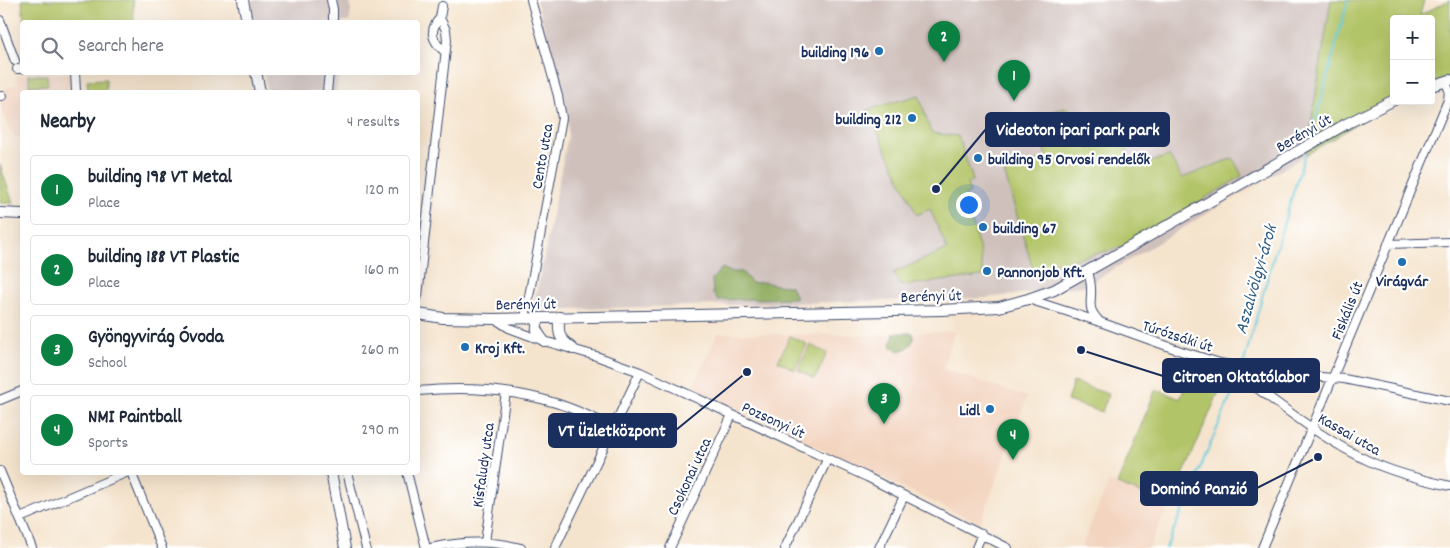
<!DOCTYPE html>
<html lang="en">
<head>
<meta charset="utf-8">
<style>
  :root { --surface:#fff; --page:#f2f2f3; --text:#1f2937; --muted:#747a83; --line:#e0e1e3; --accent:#0b8043 }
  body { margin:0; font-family:Dekko,sans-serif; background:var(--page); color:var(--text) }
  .controls { position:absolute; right:15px; top:15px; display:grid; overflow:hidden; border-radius:5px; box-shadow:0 5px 20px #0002 }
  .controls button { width:45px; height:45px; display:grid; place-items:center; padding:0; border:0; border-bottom:1px solid var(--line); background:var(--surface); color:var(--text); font:25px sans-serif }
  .you { position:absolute; left:968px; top:204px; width:18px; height:18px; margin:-12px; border:4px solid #fff; border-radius:50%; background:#1a73e8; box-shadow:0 0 0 8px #1a73e833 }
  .badge { display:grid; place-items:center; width:32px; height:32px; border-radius:50%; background:var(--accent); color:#fff; font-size:16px; font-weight:700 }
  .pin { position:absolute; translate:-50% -41px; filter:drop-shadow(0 1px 2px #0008) }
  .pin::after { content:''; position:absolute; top:26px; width:18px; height:15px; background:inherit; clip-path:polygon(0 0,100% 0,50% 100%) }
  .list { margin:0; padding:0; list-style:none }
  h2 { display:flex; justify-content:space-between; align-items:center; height:65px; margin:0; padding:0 20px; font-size:21px }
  h2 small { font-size:16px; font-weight:400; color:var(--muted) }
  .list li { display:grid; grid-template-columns:32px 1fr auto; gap:15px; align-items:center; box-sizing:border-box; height:70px; margin:0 10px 10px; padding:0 10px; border:1px solid var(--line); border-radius:5px }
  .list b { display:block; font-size:19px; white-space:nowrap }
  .list p { margin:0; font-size:16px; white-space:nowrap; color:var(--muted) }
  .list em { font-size:16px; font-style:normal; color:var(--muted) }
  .icon { flex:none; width:28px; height:28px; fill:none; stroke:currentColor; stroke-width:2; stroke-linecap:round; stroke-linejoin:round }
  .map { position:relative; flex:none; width:1450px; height:548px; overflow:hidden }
  .search { position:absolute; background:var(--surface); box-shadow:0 5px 20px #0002; left:20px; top:20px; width:400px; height:55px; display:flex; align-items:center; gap:12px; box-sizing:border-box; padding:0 18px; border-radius:5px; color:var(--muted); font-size:19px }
  .panel { position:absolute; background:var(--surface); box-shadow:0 5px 20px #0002; left:20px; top:90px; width:400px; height:385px; border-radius:5px }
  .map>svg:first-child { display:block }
  .built { fill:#f3d4bf }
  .industrial { fill:#cfc0bb }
  .green { fill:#b2c467; stroke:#667a62 }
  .forest { fill:#8daa5c; stroke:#546c5d }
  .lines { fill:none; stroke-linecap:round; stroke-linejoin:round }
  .stream { stroke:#5fc8dc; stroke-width:2 }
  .minor-casing { stroke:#3c4a6f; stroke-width:10 }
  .major-casing { stroke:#3c4a6f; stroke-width:12 }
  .minor { stroke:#fff; stroke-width:8 }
  .major { stroke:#fff; stroke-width:10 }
  .poi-dot { fill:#1f6fb2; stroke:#fff; stroke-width:2 }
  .labels { text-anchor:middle; stroke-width:4.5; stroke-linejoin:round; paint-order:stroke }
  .poi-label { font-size:16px; font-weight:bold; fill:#1b2f5e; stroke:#fff; text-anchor:start }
  .street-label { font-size:16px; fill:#1b2f5e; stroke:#fff }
  .water-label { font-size:18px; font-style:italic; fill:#2f5d84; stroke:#fff }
  .leader { fill:none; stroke:#1b2f5e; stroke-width:2 }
  .callout-dot { fill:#1b2f5e; stroke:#fff; stroke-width:2 }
  .callout { fill:#1b2f5e; stroke:#1b2f5e; stroke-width:2 }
  .callout-label { font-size:18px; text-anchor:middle; font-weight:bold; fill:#fff }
</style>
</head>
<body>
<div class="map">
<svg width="1450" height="548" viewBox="0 0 1450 548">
  <rect width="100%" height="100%" fill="#fff"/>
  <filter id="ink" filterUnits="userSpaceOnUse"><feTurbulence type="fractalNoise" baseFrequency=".02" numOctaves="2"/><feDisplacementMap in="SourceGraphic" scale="10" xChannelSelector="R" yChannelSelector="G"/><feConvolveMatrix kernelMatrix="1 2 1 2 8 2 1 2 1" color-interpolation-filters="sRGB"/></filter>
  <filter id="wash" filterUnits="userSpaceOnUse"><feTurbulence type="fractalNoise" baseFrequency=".0096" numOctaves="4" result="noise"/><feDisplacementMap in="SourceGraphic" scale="20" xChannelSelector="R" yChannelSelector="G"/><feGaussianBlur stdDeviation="1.12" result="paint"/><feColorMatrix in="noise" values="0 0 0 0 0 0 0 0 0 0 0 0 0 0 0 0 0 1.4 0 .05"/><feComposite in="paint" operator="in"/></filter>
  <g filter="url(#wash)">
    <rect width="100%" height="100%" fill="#f5e4cd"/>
    <path class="built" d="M70,73l1,19h-49v43l-7,3 -2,-6 -3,1 -10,-29v-2l3,-1 -3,-11 18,-6 -2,-7 6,-2z
      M955,331l-12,38 84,28 -47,127 -288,-136 26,-55 148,2z
      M1109,481l60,23 -20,44h-68z"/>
    <path class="industrial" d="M250,0h100l1,11 -2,11h-95z
      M536,0h795l-25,155 -221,131 -99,12 -453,12 35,-175v-20l-3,-16z
      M264,73h75l-3,19h-68z"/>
    <path class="green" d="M22,0h111l1,22h-110z
      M1331,0h93l-4,15 30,-15v77l-19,8v-66h-37v82l-88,54z
      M29,75h18l1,10 -19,1z
      M106,79v13h-18l-1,-12z
      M919,95l12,38 27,3 15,44 -6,4 3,9 -5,3 15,55 3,25 -82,10 -8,-13 54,-24 -17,-40 -13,6 -50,-105z
      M1067,108l22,41 32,-11 14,29 34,-11 13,22 51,-20 9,18 -116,70 -93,24 -29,-99 43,-13 -17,-42z
      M0,165l13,38h-13z
      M790,336l17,8 -12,26 -17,-9z
      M810,345l17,8 -12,26 -17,-9z
      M1194,365c14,6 24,7 26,24l-48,112 -3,3 -52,-20 39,-95 24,10z
      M1073,382l35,12 -6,18 -35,-11z"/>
    <path class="forest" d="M722,268l9,4h11l10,11 13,-1 11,3 15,1 5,12 -78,2 -5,-6 -1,-15z
      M894,333h19c2,10 -4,16 -14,18l-8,-5z"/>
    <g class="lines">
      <path class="stream" d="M1310,140l38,-140
        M1243,365l31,-110 31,-101
        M1166,548l76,-178"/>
    </g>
  </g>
  <g filter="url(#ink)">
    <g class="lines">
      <defs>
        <path id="minor" d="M331,0l2,9v13
          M440,18c-12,13 -8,23 5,34
          M0,20l15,41
          M17,69h5
          M75,72l1,20
          M327,92l2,-20
          M0,96h2
          M1388,244l62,-2
          M1088,271c1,5 3,11 3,17 1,17 -5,19 9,34
          M418,296l29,-256 -1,-10 -6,-12 2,-12
          M1028,299l72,23 81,29 39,12 43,9 81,7 106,22
          M525,318l37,-200 -4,-22 -27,-96
          M495,319l14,9 35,13 52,15 44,16 227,105 141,71
          M1247,381c39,28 78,60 122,80 25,12 54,19 81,25
          M418,391c44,-4 91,-2 134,11 22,6 42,16 61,25
          M0,400l22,-9
          M0,471l32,77
          M131,472l31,76
          M347,472l19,76
          M407,472l19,76
          M20,518l108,-46
          M485,542l21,-150
          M431,548c31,-7 59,-8 90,0
          M555,548l85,-176
          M670,548l62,-133
          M785,548l42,-88
          M879,548l25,-52
          M976,548l6,-14
          M1262,548l186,-448 1,-10 -4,-9"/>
        <path id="major" d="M243,0l4,22
          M256,72l4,20
          M1431,86l19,-6
          M0,213l22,1
          M418,314l25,4 52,1 446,-9 58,-3 29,-8 26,-9 292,-166 48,-24
          M559,317c-1,19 0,21 14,32
          M539,318c-4,12 -3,13 5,23
          M331,472l14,76"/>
      </defs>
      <use href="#minor" class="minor-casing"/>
      <use href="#major" class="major-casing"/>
      <use href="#minor" class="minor"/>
      <use href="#major" class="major"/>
    </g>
  </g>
  <g class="poi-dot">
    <circle cx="879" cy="51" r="5"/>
    <circle cx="912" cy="118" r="5"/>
    <circle cx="978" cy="158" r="5"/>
    <circle cx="983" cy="227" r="5"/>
    <circle cx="1402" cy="262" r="5"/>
    <circle cx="987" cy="271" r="5"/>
    <circle cx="465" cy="347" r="5"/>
    <circle cx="990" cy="409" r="5"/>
  </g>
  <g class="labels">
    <g class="poi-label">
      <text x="869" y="57" text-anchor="end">building 196</text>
      <text x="902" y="124" text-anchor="end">building 212</text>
      <text x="988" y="164">building 95 Orvosi rendelők</text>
      <text x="993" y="233">building 67</text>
      <text x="997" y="277">Pannonjob Kft.</text>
      <text x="1402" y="286" text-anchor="middle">Virágvár</text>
      <text x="475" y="353">Kroj Kft.</text>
      <text x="980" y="415" text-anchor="end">Lidl</text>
    </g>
    <g class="street-label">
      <text transform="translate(1303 132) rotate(-30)" y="6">Berényi út</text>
      <text transform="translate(541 156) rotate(-80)" y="6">Cento utca</text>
      <text transform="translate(931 295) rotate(-2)" y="6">Berényi út</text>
      <text transform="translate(526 303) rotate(-1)" y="6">Berényi út</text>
      <text transform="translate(1346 310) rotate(-68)" y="6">Fiskális út</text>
      <text transform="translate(1178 335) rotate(18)" y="6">Túrózsáki út</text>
      <text transform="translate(774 419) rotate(25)" y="6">Pozsonyi út</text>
      <text transform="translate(1350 433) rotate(30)" y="6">Kassai utca</text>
      <text transform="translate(482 465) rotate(-82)" y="6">Kisfaludy utca</text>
      <text transform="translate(688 476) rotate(-65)" y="6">Csokonai utca</text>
    </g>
    <g class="water-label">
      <text transform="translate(1255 279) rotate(-74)" y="6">Aszalvölgyi-árok</text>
    </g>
  </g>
  <path class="leader" d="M936 189L986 129M1081 350L1163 376M747 372L676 430M1318 457L1257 488"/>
  <g class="callout-dot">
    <circle cx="936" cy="189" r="5"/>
    <circle cx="1081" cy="350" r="5"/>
    <circle cx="747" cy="372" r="5"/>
    <circle cx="1318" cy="457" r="5"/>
  </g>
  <g class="callout">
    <rect x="986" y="113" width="183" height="33" rx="5"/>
    <rect x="1163" y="359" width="156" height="33" rx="5"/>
    <rect x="549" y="414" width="127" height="33" rx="5"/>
    <rect x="1141" y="472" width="116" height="33" rx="5"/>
  </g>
  <g class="callout-label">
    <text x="1078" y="135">Videoton ipari park park</text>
    <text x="1241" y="382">Citroen Oktatólabor</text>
    <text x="612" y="436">VT Üzletközpont</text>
    <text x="1199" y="494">Dominó Panzió</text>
  </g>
</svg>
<div class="controls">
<button>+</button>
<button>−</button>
</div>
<div class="you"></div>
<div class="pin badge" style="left:1014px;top:101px">1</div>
<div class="pin badge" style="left:944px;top:62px">2</div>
<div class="pin badge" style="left:884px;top:424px">3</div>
<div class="pin badge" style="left:1013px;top:460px">4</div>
<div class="search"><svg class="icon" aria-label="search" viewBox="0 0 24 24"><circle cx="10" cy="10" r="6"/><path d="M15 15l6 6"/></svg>Search here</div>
<section class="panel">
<h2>Nearby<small>4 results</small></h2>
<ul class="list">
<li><span class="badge">1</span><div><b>building 198 VT Metal</b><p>Place</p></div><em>120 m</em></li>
<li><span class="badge">2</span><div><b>building 188 VT Plastic</b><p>Place</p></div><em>160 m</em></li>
<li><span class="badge">3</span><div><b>Gyöngyvirág Óvoda</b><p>School</p></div><em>260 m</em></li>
<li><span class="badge">4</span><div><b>NMI Paintball</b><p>Sports</p></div><em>290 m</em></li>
</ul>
</section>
</div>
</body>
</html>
